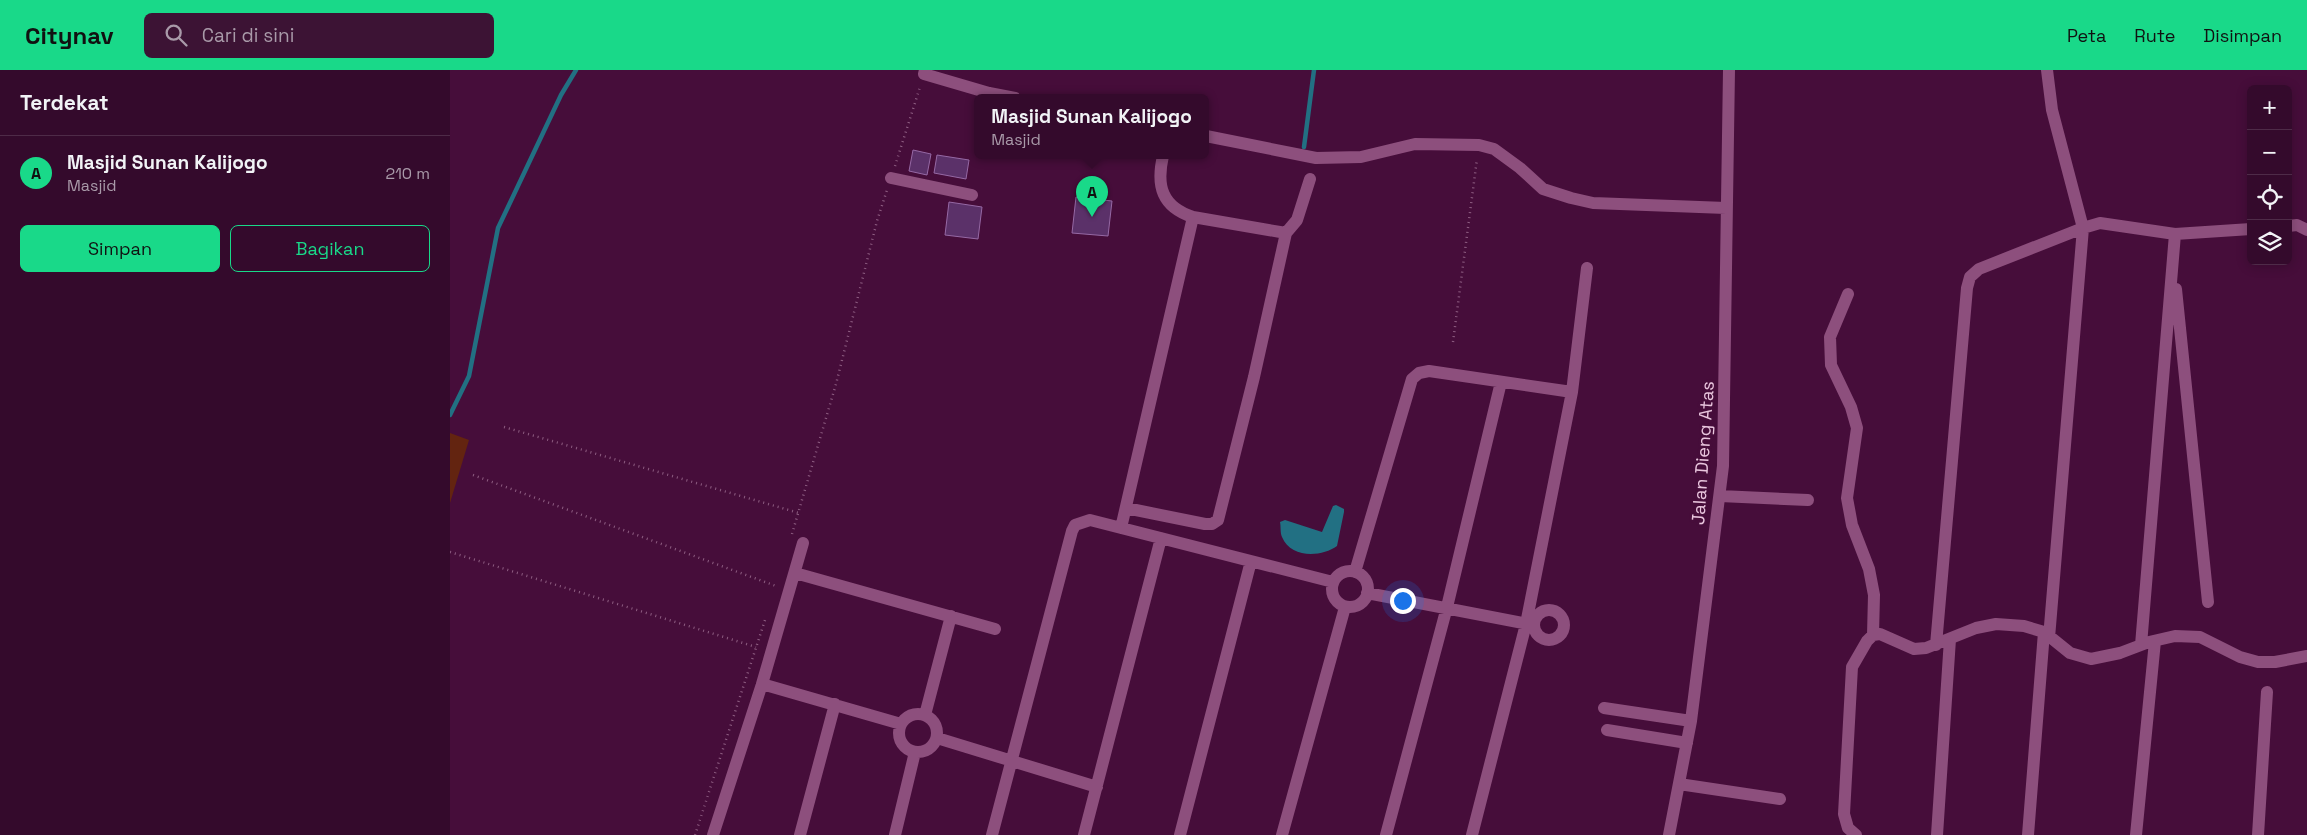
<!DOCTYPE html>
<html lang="id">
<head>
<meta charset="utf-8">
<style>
  :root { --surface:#340a2c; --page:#3c1334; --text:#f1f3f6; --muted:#a99aa9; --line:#4e2b48; --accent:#19d989 }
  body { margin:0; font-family:"Space Grotesk",sans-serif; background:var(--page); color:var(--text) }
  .controls { position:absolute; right:15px; top:15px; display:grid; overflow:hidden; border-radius:8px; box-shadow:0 2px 12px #0003 }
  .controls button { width:45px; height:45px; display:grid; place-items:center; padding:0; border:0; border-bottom:1px solid var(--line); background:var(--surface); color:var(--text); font:25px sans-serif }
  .you { position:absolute; left:952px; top:530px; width:18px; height:18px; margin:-12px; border:4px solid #fff; border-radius:50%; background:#1a73e8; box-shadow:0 0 0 8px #1a73e833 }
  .badge { display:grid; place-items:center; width:32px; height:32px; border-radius:50%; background:var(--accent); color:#111; font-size:16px; font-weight:700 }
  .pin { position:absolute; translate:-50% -41px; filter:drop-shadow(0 1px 2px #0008) }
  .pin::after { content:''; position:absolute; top:26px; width:18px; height:15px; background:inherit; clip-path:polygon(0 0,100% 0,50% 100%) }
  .popup { position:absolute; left:524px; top:24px; width:235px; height:65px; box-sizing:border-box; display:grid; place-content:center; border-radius:8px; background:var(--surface); filter:drop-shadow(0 1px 4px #0005); font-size:16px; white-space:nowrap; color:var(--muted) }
  .popup b { font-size:19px; color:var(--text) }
  .popup::after { content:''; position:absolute; left:50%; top:100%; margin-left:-10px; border:10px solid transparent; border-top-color:var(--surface) }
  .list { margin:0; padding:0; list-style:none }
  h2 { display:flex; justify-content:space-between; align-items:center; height:65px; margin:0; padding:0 20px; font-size:21px }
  h2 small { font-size:16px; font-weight:400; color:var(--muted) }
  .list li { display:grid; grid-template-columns:32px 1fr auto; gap:15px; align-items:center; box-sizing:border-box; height:75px; padding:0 20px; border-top:1px solid var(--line) }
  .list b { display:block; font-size:19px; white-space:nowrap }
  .list p { margin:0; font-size:16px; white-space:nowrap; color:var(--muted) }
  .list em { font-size:16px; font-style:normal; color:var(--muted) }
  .actions { display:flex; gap:10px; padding:15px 20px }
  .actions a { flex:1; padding:11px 0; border:1px solid var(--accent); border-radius:8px; text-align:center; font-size:18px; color:var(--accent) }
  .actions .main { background:var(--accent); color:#111 }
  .icon { flex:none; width:28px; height:28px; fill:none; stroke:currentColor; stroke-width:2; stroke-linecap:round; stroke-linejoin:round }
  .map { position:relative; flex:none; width:1857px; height:765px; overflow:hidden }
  header { display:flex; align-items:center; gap:30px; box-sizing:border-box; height:70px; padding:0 25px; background:var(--accent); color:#111 }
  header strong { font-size:24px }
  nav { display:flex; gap:28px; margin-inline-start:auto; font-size:18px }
  .search { width:350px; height:45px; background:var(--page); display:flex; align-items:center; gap:12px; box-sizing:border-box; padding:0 18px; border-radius:8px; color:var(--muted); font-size:19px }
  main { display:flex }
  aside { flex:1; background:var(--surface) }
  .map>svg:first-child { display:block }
  .green { fill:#632410 }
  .water { fill:#227083 }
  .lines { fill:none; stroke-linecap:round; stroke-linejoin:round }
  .stream { stroke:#227083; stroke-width:4.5 }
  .building { fill:#5b3169; stroke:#9669a5 }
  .path { stroke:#8e5e82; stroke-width:2.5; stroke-dasharray:1 4; stroke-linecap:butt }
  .minor { stroke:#8d4f7d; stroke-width:12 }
  .labels { text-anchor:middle; stroke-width:5; stroke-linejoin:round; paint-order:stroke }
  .street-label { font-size:18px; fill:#e9c6de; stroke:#460d3a }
</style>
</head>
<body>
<header>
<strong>Citynav</strong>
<div class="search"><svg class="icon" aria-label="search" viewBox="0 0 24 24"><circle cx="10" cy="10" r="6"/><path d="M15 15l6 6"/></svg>Cari di sini</div>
<nav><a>Peta</a><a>Rute</a><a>Disimpan</a></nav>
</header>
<main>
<aside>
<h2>Terdekat<small></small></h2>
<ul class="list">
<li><span class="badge">A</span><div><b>Masjid Sunan Kalijogo</b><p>Masjid</p></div><em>210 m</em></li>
</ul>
<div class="actions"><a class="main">Simpan</a><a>Bagikan</a></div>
</aside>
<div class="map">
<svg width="1857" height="765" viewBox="0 0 1857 765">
  <rect width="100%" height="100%" fill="#460d3a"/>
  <path class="green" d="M0,363l19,7 -19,63z"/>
  <path class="water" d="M886,435l8,4v3l-7,34c-15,11 -46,13 -55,-9 -2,-4 -1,-11 -2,-15l5,-2 37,12 11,-26z"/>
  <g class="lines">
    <path class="stream" d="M854,77l10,-77
      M0,345l19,-39 29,-148 63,-133 15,-25"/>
  </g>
  <path class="building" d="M463,80l18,4 -4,21 -18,-4z
    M487,85l32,5 -3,19 -32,-6z
    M626,127l36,4 -4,35 -36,-3z
    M499,132l33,5 -4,32 -33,-4z"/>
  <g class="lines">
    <path class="path" d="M445,96l25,-79
      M1003,272l24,-183
      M54,357l295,86
      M23,405l303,111
      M342,464l44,-150 41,-163 10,-31
      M0,482l306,95
      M245,765l70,-215"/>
    <path class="minor" d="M475,0l-1,4 65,19 26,5
      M756,66l110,22 45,-1 54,-13 64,1 15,4 26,19 23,21 28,9 22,5 133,5
      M713,86c-7,30 -1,51 30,61l93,16
      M441,108l81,17
      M1838,156l9,-1 10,5
      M1726,219l32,313
      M1398,224l-18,43 1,28 20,42 6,21 -10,70 5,27 17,44 5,26 -1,40
      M1270,426l88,4
      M676,438l79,16h7l6,-4 36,-143 32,-144 11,-13 13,-41
      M671,458l72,-311
      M882 519a18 18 0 1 1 36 0a18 18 0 1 1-36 0Z
      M905,502l57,-193 7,-6 10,-2 143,21
      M345,503l200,56
      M917,523l166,32
      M1084 555a15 15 0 1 1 30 0a15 15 0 1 1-30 0Z
      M1599,568l34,-410 17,-5 75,11
      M1486,575l31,-357 3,-11 9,-8 104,-41 -31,-118 -5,-40
      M1691,575l34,-411 76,-5
      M312,614l139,40
      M1154,638l87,13
      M449 663a19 19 0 1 1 38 0a19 19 0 1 1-38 0Z
      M475,645l26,-99
      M1157,660l80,13
      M487,668l160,49
      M1229,714l101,15
      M263,765l49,-151 41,-141
      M350,765l35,-131
      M445,765l20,-83
      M542,765l80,-304 3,-6 15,-5 243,62
      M634,765l77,-297
      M730,765l71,-274
      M832,765l63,-228
      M936,765l61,-228 54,-225
      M1022,765l54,-211 46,-232 15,-124
      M1219,765l22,-114 32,-255 6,-396
      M1406,765l-8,-7 -4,-14 8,-147 15,-26 6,-6 7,-1 34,15 12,-1 50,-20 20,-4 28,2 20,6 26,21 21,6 29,-6 29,-11 26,-6 25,1 40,20 18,5h17l32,-6
      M1487,765l13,-196
      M1578,765l16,-203
      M1686,765l19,-194
      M1808,765l9,-143"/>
  </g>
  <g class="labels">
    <g class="street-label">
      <text transform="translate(1253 383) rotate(-86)" y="6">Jalan Dieng Atas</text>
    </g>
  </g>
</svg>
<div class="controls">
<button>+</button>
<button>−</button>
<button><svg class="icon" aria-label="locate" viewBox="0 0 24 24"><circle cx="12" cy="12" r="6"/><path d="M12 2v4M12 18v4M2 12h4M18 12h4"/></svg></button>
<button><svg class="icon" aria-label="layers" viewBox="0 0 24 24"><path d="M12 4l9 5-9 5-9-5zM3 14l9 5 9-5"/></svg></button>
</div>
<div class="you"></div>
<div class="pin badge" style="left:642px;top:147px">A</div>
<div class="popup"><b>Masjid Sunan Kalijogo</b>Masjid</div>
</div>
</main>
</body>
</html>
